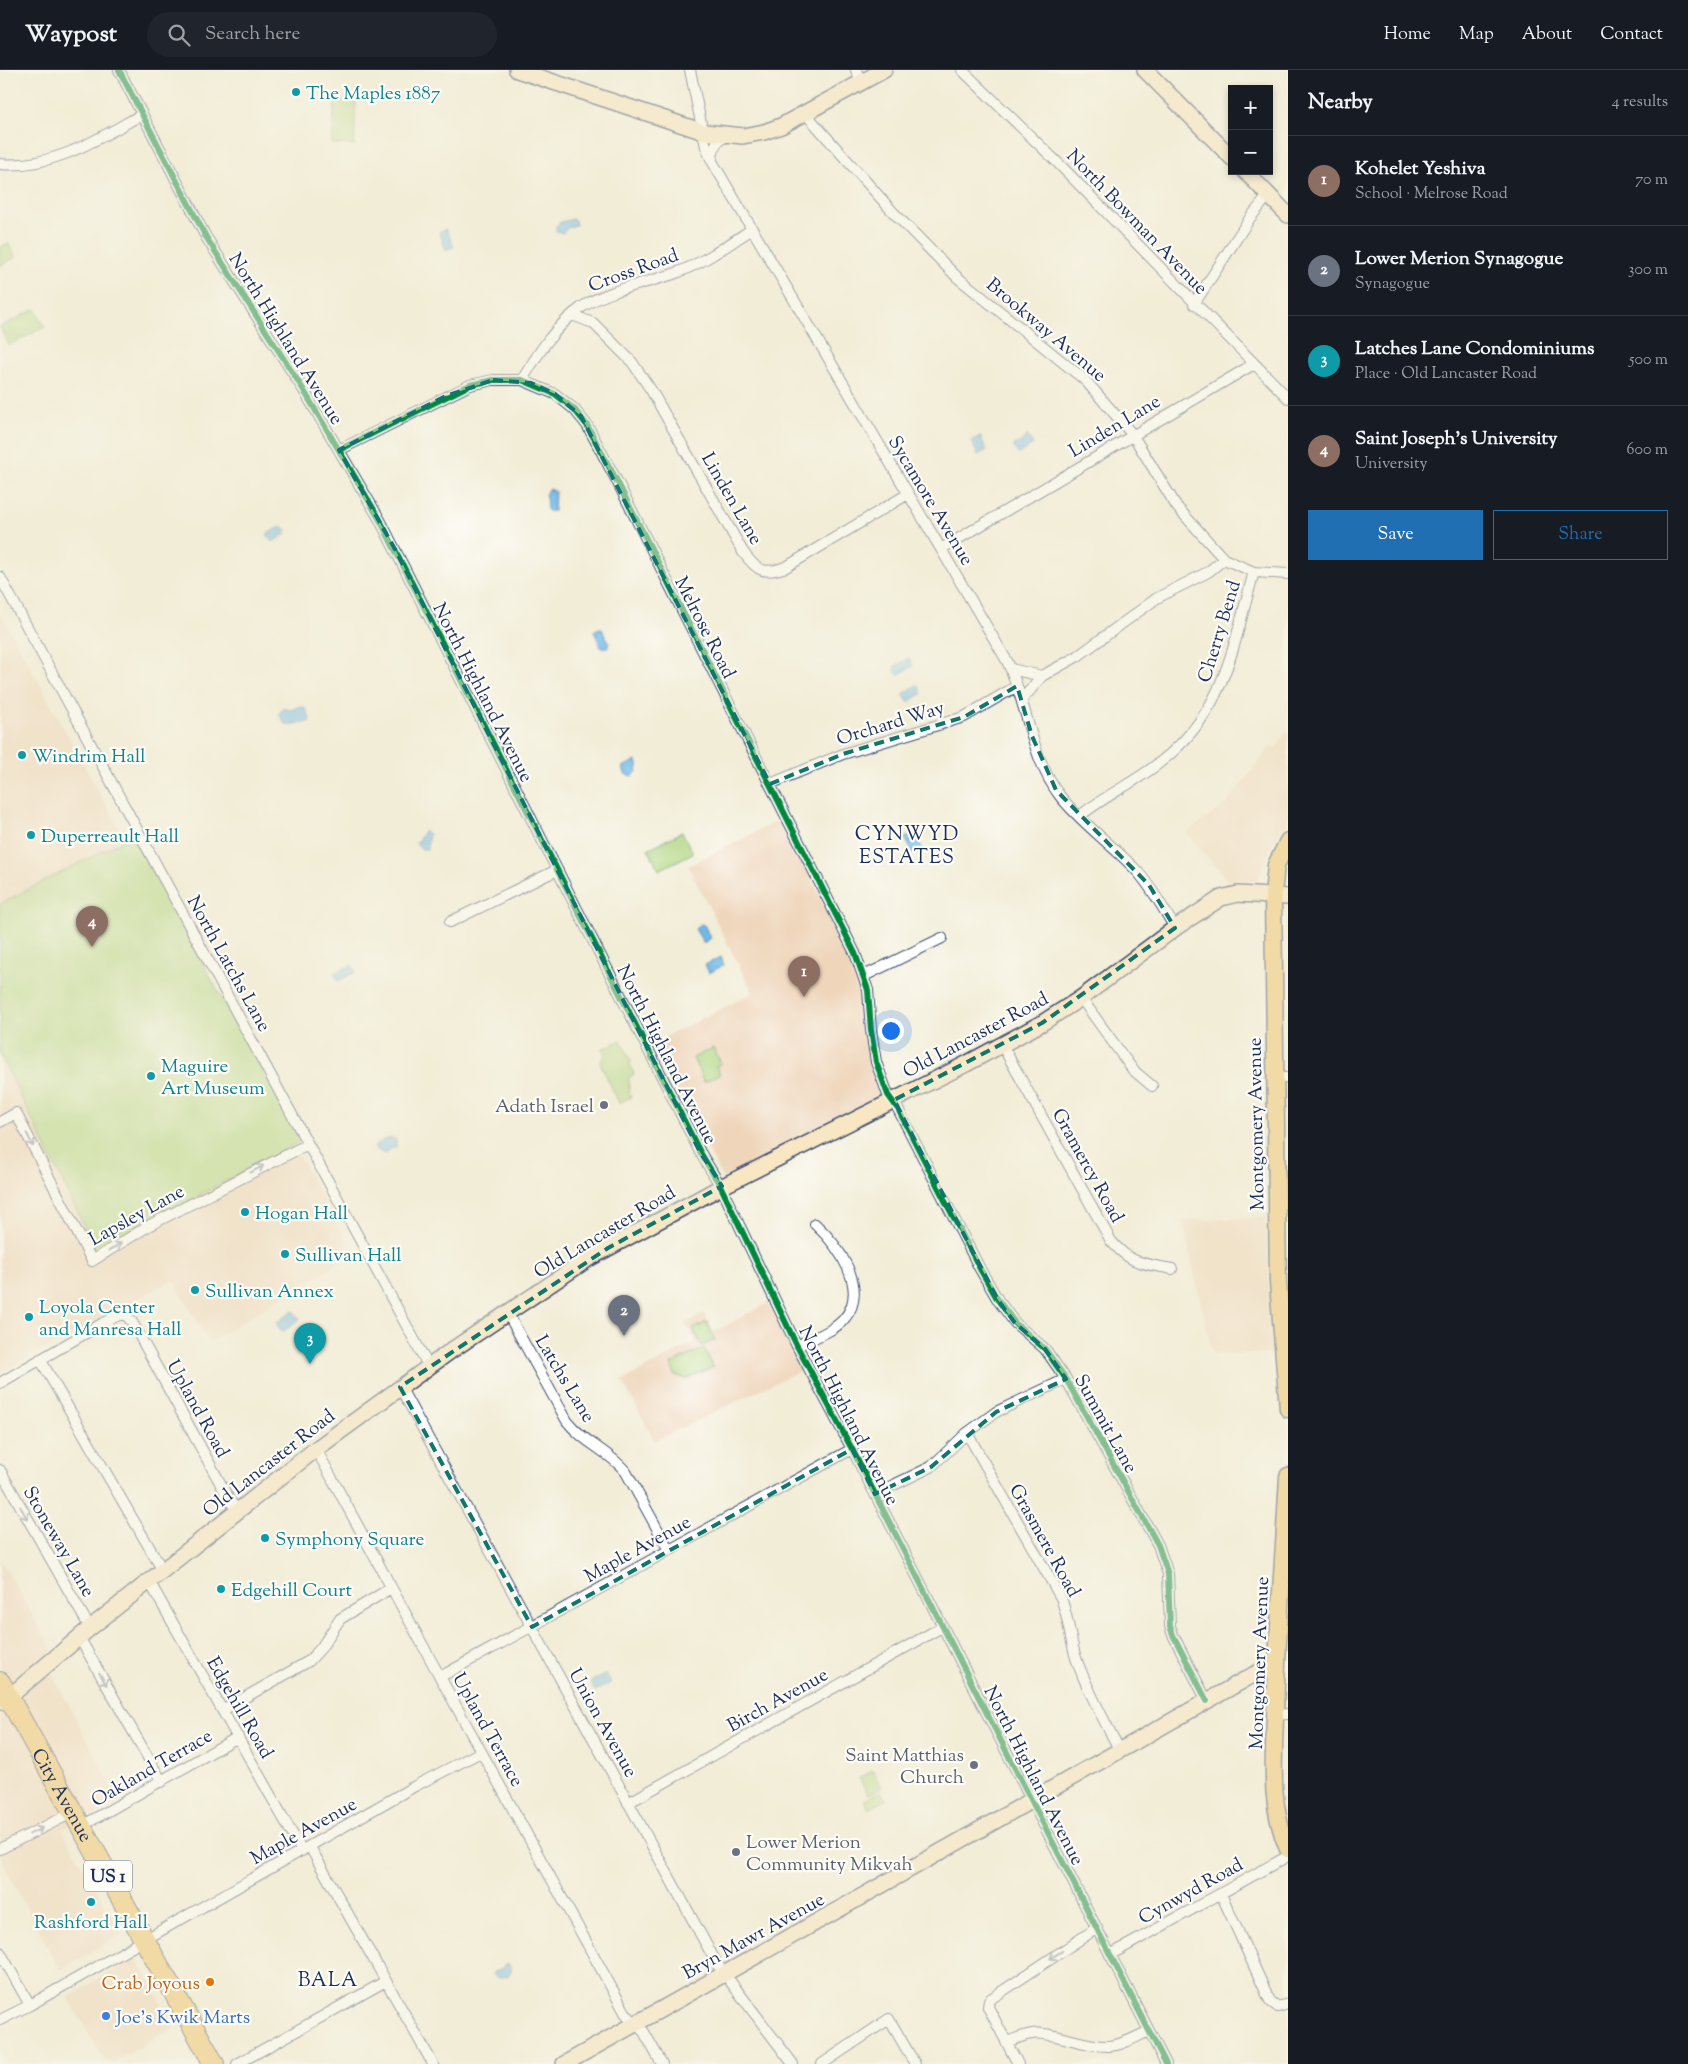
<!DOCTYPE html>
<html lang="en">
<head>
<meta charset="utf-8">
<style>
  :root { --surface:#171b24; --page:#20242c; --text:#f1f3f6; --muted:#9ea1a6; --line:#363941; --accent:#1f6fb2 }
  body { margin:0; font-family:"Sorts Mill Goudy",serif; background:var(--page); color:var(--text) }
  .controls { position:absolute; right:15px; top:15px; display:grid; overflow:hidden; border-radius:0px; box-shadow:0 2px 8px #0003 }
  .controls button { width:45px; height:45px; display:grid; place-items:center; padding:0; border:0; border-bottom:1px solid var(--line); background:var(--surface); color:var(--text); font:25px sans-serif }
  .you { position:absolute; left:890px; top:960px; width:18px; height:18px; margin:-12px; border:4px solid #fff; border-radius:50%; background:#1a73e8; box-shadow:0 0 0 8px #1a73e833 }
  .badge { display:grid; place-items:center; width:32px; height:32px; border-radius:50%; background:var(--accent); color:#fff; font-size:16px; font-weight:700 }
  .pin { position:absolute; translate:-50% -41px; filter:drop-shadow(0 1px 2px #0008) }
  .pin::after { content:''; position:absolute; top:26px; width:18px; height:15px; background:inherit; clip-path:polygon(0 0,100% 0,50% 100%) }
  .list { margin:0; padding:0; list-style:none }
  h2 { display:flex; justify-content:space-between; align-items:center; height:65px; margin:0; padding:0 20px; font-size:21px }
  h2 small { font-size:16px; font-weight:400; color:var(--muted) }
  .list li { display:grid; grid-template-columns:32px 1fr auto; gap:15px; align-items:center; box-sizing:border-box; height:90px; padding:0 20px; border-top:1px solid var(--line) }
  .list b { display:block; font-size:19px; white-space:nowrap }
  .list p { margin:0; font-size:16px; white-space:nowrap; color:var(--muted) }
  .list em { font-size:16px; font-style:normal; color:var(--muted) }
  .actions { display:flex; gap:10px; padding:15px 20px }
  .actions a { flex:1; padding:11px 0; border:1px solid var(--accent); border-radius:0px; text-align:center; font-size:18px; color:var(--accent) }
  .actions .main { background:var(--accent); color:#fff }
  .icon { flex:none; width:28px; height:28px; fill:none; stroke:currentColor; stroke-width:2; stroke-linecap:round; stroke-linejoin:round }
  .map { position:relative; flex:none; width:1288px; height:1994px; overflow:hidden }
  header { display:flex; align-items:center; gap:30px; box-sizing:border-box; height:70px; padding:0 25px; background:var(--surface); border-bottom:1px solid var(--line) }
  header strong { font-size:24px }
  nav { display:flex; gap:28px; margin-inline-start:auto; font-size:18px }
  .search { width:350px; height:45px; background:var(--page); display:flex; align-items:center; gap:12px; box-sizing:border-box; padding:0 18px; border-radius:28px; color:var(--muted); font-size:19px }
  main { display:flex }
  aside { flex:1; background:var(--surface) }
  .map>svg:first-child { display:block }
  .built { fill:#efd6bb }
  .green { fill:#b0d782; stroke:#668370 }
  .water { fill:#70bae9; stroke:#4674a4 }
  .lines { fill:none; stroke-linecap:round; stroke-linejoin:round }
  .street-casing { stroke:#3b4c70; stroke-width:12 }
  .secondary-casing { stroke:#3b4c70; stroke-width:18 }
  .primary-casing { stroke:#3b4c70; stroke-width:19 }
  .highway-casing { stroke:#3b4c70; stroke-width:22 }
  .street { stroke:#fff; stroke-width:10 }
  .secondary { stroke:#f9e7c3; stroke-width:15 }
  .primary { stroke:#efc469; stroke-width:16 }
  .highway { stroke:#efc469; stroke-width:20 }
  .cycleway-casing { stroke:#fdfcf7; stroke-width:9 }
  .cycleway { stroke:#00873e; stroke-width:6 }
  .oneway { stroke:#8d97ae }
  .marked { fill:none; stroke:#0f766e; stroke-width:4; stroke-dasharray:10 6; stroke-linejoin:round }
  .culture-dot { fill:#0f9aa8; stroke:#fdfcf7; stroke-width:2 }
  .worship-dot { fill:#6b7280; stroke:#fdfcf7; stroke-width:2 }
  .food-dot { fill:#e8710a; stroke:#fdfcf7; stroke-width:2 }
  .shop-dot { fill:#3f7fe0; stroke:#fdfcf7; stroke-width:2 }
  .labels { text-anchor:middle; stroke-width:4.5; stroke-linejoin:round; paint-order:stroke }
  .shield { fill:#fdfcf7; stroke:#5f6c8c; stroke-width:1 }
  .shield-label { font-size:18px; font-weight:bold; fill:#1b2f5e }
  .culture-label { font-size:19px; fill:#0d838f; stroke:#fdfcf7; text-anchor:start }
  .street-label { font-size:19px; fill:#1b2f5e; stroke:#fdfcf7 }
  .worship-label { font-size:19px; fill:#5b616d; stroke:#fdfcf7; text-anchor:end }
  .food-label { font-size:19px; fill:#c56008; stroke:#fdfcf7; text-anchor:end }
  .shop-label { font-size:19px; fill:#366cbe; stroke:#fdfcf7; text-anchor:start }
  .neighbourhood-label { font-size:20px; letter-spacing:1px; fill:#1b2f5e; stroke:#fdfcf7 }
</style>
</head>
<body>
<header>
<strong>Waypost</strong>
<div class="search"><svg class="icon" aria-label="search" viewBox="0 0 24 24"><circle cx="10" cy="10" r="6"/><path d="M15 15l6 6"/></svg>Search here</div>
<nav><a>Home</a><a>Map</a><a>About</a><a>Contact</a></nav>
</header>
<main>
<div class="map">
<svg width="1288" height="1994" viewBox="0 0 1288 1994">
  <rect width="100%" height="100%" fill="#fdfcf7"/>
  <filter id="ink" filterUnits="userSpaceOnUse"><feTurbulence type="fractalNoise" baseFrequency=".02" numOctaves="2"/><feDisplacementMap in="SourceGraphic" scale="10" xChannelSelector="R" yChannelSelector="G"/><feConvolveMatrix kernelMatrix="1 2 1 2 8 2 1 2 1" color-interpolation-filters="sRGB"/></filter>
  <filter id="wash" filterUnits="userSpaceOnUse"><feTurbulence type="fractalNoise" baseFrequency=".0096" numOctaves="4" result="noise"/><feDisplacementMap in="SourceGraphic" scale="20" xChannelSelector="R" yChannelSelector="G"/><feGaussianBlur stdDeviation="1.12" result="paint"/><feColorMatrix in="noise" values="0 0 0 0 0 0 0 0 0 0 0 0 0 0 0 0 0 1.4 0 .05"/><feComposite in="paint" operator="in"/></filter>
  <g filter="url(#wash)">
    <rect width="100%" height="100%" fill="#f2edd7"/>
    <path class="built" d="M0,542l353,642 -144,88 -36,-62 -173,93z
      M1288,658v95l-16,22 -14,34 -3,2 -17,-2 -9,3 -43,-49 40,-29 45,-58 5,2z
      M783,748l75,159 7,30 7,61 9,28 -158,83 -70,-136 100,-50 -65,-127z
      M1265,1147l9,137h-61l-31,-133z
      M773,1230l32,68 -150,73 -33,-60 73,-39 -9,-19 19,-9 9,18z
      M0,1489l53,92 -9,7 76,144 -58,28 60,104 -62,36 -60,-112z
      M136,1888l39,69 -61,35 -10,-2 -36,-63z"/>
    <path class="green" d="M335,29l21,2 -2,44 -22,-1z
      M8,173l8,14 -16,9v-18z
      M35,239l10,18 -36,18 -9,-18z
      M682,762l11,21 -34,17 -11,-21z
      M132,766l169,305 -205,109 -96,-196v-150z
      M621,970l10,21 -1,4 4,9 -5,4v15l2,4 -12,6 -19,-40 5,-8 -3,-6z
      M713,978l8,15 -5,3 4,8 -16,8 -11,-24z
      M707,1252l8,18 -13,6 -9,-17z
      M704,1278l9,19 -27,12 -11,-4 -4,-11z
      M872,1700l10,17 -14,8 -9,-17z
      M881,1721l5,9 -17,9 -5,-9z"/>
    <path class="water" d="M573,149l2,1 1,5 -7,2 -6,6 -7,-2v-5l3,-1 1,-3z
      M446,159l8,18 -8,3 -7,-18z
      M1027,365l6,10 -15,9 -5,-8 12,-7z
      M980,366l7,14 -9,5 -7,-14z
      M548,419l7,2 -1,20h-6c-3,-5 0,-10 -3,-16z
      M282,456l4,3v5l-14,8 -5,-8z
      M599,558l3,1 7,13 -1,5h-7l-7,-16z
      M909,588l4,8 -15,9 -4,-5 1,-4z
      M917,615l2,1 3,8 -14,8 -5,-8z
      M300,636l5,2 5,10 -1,4c-3,1 -21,3 -24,2l-6,-10 4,-6 7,2z
      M635,691l3,2c1,5 -2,12 -6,13l-7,-2 -2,-7z
      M424,761l5,3 -2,15h-5l-6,-5z
      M915,764l8,16 -9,5 -9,-17z
      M701,854l3,1 7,13 -5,4h-3l-8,-13z
      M721,887l3,8 -15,8 -4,-8z
      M352,895l4,7 -18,9 -4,-8z
      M390,1068l6,1v8l-6,2 -4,5 -6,-2 -6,-5 7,-6z
      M293,1241l7,9 -18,12 -6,-9z
      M606,1604l5,9 -16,8 -5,-9z
      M508,1894l4,5 -4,7h-4l-3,2 -6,-1 -2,-4z"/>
  </g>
  <g filter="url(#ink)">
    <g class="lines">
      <defs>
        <path id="street" d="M119,0l87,167 97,152 77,131 320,632 21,35 76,159 55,103 314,615
          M690,0l16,77 6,14 295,500c21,43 23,96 53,135 22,28 53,49 77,75 16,18 26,37 38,57
          M856,0l6,12
          M962,0l96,93 230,235
          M805,43l88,99 64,65 128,103 47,54 45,73 47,52 30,13 34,2
          M712,90c1,-12 3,-20 16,-24
          M0,94c52,5 98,-25 141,-49
          M1194,234l56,-86 18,-22
          M572,245l21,8 39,39 19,28 92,162c14,19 20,23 43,15l122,-73
          M522,310c17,-28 33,-54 60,-73 28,-18 63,-23 94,-34 27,-10 52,-28 76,-44
          M339,380l131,-65 23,-5h29l33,14 19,15 13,16 30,56 238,472 13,37 3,40 5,32 12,33 10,14 82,160 18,31 17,23 30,26 21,30 92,166 10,29 2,52 3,9 34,66
          M941,479l313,-185
          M0,507l429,790
          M1011,599l31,7
          M1022,630l20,-24 36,-20 79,-58 51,-26 16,-13
          M770,714l73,-30 121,-37 53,-31
          M1080,746c24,-20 54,-33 79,-53 67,-51 73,-115 95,-191
          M450,852l107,-52
          M864,906l78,-38
          M1081,928l52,72 19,16
          M1002,975l109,196c21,24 31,22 61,28
          M1274,1008h14
          M0,1052l16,-9 76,148 58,-36 158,-81
          M508,1244l59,107c18,23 41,29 59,51l43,78
          M797,1276c15,-8 36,-14 47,-27 26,-30 -6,-74 -29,-95
          M40,1289l123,212
          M0,1313l103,-60 16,-8h7l6,7 98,179 7,9
          M400,1317l317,577 76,100
          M967,1363l94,165c7,18 9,41 15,60 11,32 28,62 43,91
          M316,1379l124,228 186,337 18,18 18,32
          M0,1400l90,158
          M875,1424l56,-27 36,-34 29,-21 70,-33
          M149,1511l153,270
          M79,1567l83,145
          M440,1607l412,-228
          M223,1640l86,-49 12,-13 19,-29 51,-31
          M1275,1645l13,-1
          M628,1733l314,-176
          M80,1757l158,-90
          M310,1777l123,217
          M0,1779l72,-36
          M1221,1824l49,107 8,6 10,-3
          M0,1882l30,53
          M1110,1885l178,-99
          M0,1950l30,-15 385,-219 66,-34
          M1006,1972c13,-4 24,-10 38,-8 21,2 43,13 65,12 14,-1 27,-9 40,-15
          M237,1994l149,-83
          M822,1994l67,-45 26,45
          M1018,1994l-30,-57 1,-7 108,-72"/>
        <path id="secondary" d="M517,0l187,62 39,4 21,-4 17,-6 103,-56
          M1145,0l87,88
          M1245,101l43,44
          M0,1632l9,-5 81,-69 226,-179 136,-99 136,-91 133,-72 245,-123 76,-41 39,-25 97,-72 43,-28 17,-4 50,3
          M564,1994c230,-129 460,-259 689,-389l10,-5h14"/>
        <path id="primary" d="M1288,771l-12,24 -3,30 5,387 10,127
          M1288,1406c-4,79 -11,159 -13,239 -1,47 -6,90 13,134"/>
        <g id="highway">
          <path id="s1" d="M0,1612l214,382"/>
        </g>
      </defs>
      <use href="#street" class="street-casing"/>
      <use href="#secondary" class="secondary-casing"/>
      <use href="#primary" class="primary-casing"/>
      <use href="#highway" class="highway-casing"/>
      <use href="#street" class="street"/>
      <use href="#secondary" class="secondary"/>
      <use href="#primary" class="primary"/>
      <use href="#highway" class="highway"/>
      <defs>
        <path id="cycleway" d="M119,0l87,167 97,152 77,131 320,632 21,35 76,159 55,103 314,615
          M339,380l131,-65 23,-5h29l33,14 19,15 13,16 30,56 238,472 13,37 3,40 5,32 12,33 10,14 82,160 18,31 17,23 30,26 21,30 92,166 10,29 2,52 3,9 34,66"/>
      </defs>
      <use href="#cycleway" class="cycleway-casing"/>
      <use href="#cycleway" class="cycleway"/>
    </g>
    <defs><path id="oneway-shaft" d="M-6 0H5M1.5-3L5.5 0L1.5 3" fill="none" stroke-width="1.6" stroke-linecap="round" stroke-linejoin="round" transform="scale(1.25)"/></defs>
    <g class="oneway">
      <use href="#oneway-shaft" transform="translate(30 1070) rotate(63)"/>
      <use href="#oneway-shaft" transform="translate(257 1099) rotate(-28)"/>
      <use href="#oneway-shaft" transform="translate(115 1177) rotate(-32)"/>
      <use href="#oneway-shaft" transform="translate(24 1443) rotate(60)"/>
      <use href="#oneway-shaft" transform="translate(103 1609) rotate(60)"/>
      <use href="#oneway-shaft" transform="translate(36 1761) rotate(-27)"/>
      <use href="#oneway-shaft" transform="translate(1056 1885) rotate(147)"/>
    </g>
  </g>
  <path d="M0 0H1288V1994H0ZM493,310l38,3 24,11 26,22 189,368 73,-30 121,-37 53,-31 15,50 24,54 93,95 26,43 -133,95 -148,77 104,200 17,23 30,26 21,30 -70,33 -65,55 -56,27 -23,-45 -320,178 -132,-240 208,-139 114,-62 -22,-34 -304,-601 -57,-101 107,-54z" fill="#f2edd7" fill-opacity=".55" fill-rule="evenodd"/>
  <path class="marked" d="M493,310l38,3 24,11 26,22 189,368 73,-30 121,-37 53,-31 15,50 24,54 93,95 26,43 -133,95 -148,77 104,200 17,23 30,26 21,30 -70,33 -65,55 -56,27 -23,-45 -320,178 -132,-240 208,-139 114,-62 -22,-34 -304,-601 -57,-101 107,-54z"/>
  <g class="culture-dot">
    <circle cx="296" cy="22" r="5"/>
    <circle cx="22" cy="685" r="5"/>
    <circle cx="31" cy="765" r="5"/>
    <circle cx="151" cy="1006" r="5"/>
    <circle cx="245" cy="1142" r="5"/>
    <circle cx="285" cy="1184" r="5"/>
    <circle cx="195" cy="1220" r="5"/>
    <circle cx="29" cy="1247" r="5"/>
    <circle cx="265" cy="1468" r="5"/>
    <circle cx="221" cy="1519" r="5"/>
    <circle cx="91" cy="1832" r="5"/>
  </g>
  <g class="worship-dot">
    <circle cx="604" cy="1035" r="5"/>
    <circle cx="974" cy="1695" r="5"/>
    <circle cx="736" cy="1782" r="5"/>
  </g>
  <circle class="food-dot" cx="210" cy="1912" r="5"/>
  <circle class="shop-dot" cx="106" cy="1946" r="5"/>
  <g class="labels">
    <rect class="shield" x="84" y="1790.5" width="48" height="31" rx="4"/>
    <g class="shield-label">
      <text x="108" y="1812">US 1</text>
    </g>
    <g class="culture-label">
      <text x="306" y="29">The Maples 1887</text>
      <text x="32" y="692">Windrim Hall</text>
      <text x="41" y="772">Duperreault Hall</text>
      <text x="161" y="1002">Maguire<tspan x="161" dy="22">Art Museum</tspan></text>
      <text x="255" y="1149">Hogan Hall</text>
      <text x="295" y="1191">Sullivan Hall</text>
      <text x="205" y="1227">Sullivan Annex</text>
      <text x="39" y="1243">Loyola Center<tspan x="39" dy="22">and Manresa Hall</tspan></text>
      <text x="275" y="1475">Symphony Square</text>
      <text x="231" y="1526">Edgehill Court</text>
      <text x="91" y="1858" text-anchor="middle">Rashford Hall</text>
    </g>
    <g class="street-label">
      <text transform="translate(1138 151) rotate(46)" y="7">North Bowman Avenue</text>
      <text transform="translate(633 199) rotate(-20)" y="7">Cross Road</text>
      <text transform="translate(1047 259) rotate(40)" y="7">Brookway Avenue</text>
      <text transform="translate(287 268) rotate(58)" y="7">North Highland Avenue</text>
      <text transform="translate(1114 355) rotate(-31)" y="7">Linden Lane</text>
      <text transform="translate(733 428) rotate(60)" y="7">Linden Lane</text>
      <text transform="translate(932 430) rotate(59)" y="7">Sycamore Avenue</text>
      <text transform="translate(706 557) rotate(63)" y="7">Melrose Road</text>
      <text transform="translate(1218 561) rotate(-73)" y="7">Cherry Bend</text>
      <text transform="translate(484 622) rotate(63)" y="7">North Highland Avenue</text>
      <text transform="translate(890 652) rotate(-17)" y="7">Orchard Way</text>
      <text transform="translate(230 893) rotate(61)" y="7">North Latchs Lane</text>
      <text transform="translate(975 964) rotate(-28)" y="7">Old Lancaster Road</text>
      <text transform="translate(668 984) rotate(63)" y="7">North Highland Avenue</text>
      <text transform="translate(1255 1054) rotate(-91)" y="7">Montgomery Avenue</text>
      <text transform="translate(1089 1095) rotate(61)" y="7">Gramercy Road</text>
      <text transform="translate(136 1144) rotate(-29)" y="7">Lapsley Lane</text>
      <text transform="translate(604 1161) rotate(-31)" y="7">Old Lancaster Road</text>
      <text transform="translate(566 1308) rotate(59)" y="7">Latchs Lane</text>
      <text transform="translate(199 1338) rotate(61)" y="7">Upland Road</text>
      <text transform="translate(850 1345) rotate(63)" y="7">North Highland Avenue</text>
      <text transform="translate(1107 1353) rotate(61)" y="7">Summit Lane</text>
      <text transform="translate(268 1392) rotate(-38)" y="7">Old Lancaster Road</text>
      <text transform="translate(1046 1470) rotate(61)" y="7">Grasmere Road</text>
      <text transform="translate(60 1471) rotate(60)" y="7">Stoneway Lane</text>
      <text transform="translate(637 1478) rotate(-29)" y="7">Maple Avenue</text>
      <text transform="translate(1258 1593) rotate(-88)" y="7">Montgomery Avenue</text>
      <text transform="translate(777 1629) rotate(-29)" y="7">Birch Avenue</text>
      <text transform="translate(241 1637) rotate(60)" y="7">Edgehill Road</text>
      <text transform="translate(604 1652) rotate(61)" y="7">Union Avenue</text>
      <text transform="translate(489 1659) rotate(61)" y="7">Upland Terrace</text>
      <text transform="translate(151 1697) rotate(-30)" y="7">Oakland Terrace</text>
      <text transform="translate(1035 1705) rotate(63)" y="7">North Highland Avenue</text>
      <text dy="7" stroke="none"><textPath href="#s1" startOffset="129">City Avenue</textPath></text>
      <text transform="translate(303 1760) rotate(-29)" y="7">Maple Avenue</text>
      <text transform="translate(1190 1820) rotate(-29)" y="7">Cynwyd Road</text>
      <text transform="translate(753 1865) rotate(-29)" y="7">Bryn Mawr Avenue</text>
    </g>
    <g class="worship-label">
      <text x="594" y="1042">Adath Israel</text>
      <text x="964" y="1691">Saint Matthias<tspan x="964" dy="22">Church</tspan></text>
      <text x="746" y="1778" text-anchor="start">Lower Merion<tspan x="746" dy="22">Community Mikvah</tspan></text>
    </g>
    <g class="food-label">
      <text x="200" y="1919">Crab Joyous</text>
    </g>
    <g class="shop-label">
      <text x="116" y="1953">Joe's Kwik Marts</text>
    </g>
    <g class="neighbourhood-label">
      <text x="907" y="770">CYNWYD<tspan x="907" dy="23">ESTATES</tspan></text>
      <text x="328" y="1916">BALA</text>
    </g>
  </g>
</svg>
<div class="controls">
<button>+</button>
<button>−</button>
</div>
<div class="you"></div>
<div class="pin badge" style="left:804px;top:927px;background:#8d6e63">1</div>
<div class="pin badge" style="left:624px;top:1266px;background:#6b7280">2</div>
<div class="pin badge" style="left:310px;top:1294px;background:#0f9aa8">3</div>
<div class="pin badge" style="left:92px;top:877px;background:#8d6e63">4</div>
</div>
<aside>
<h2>Nearby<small>4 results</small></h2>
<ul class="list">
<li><span class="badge" style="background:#8d6e63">1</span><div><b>Kohelet Yeshiva</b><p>School · Melrose Road</p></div><em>70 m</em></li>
<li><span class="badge" style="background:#6b7280">2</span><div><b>Lower Merion Synagogue</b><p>Synagogue</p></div><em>300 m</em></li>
<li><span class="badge" style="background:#0f9aa8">3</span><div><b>Latches Lane Condominiums</b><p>Place · Old Lancaster Road</p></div><em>500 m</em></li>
<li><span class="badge" style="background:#8d6e63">4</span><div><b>Saint Joseph's University</b><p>University</p></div><em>600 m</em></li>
</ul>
<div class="actions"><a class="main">Save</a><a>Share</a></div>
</aside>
</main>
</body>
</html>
